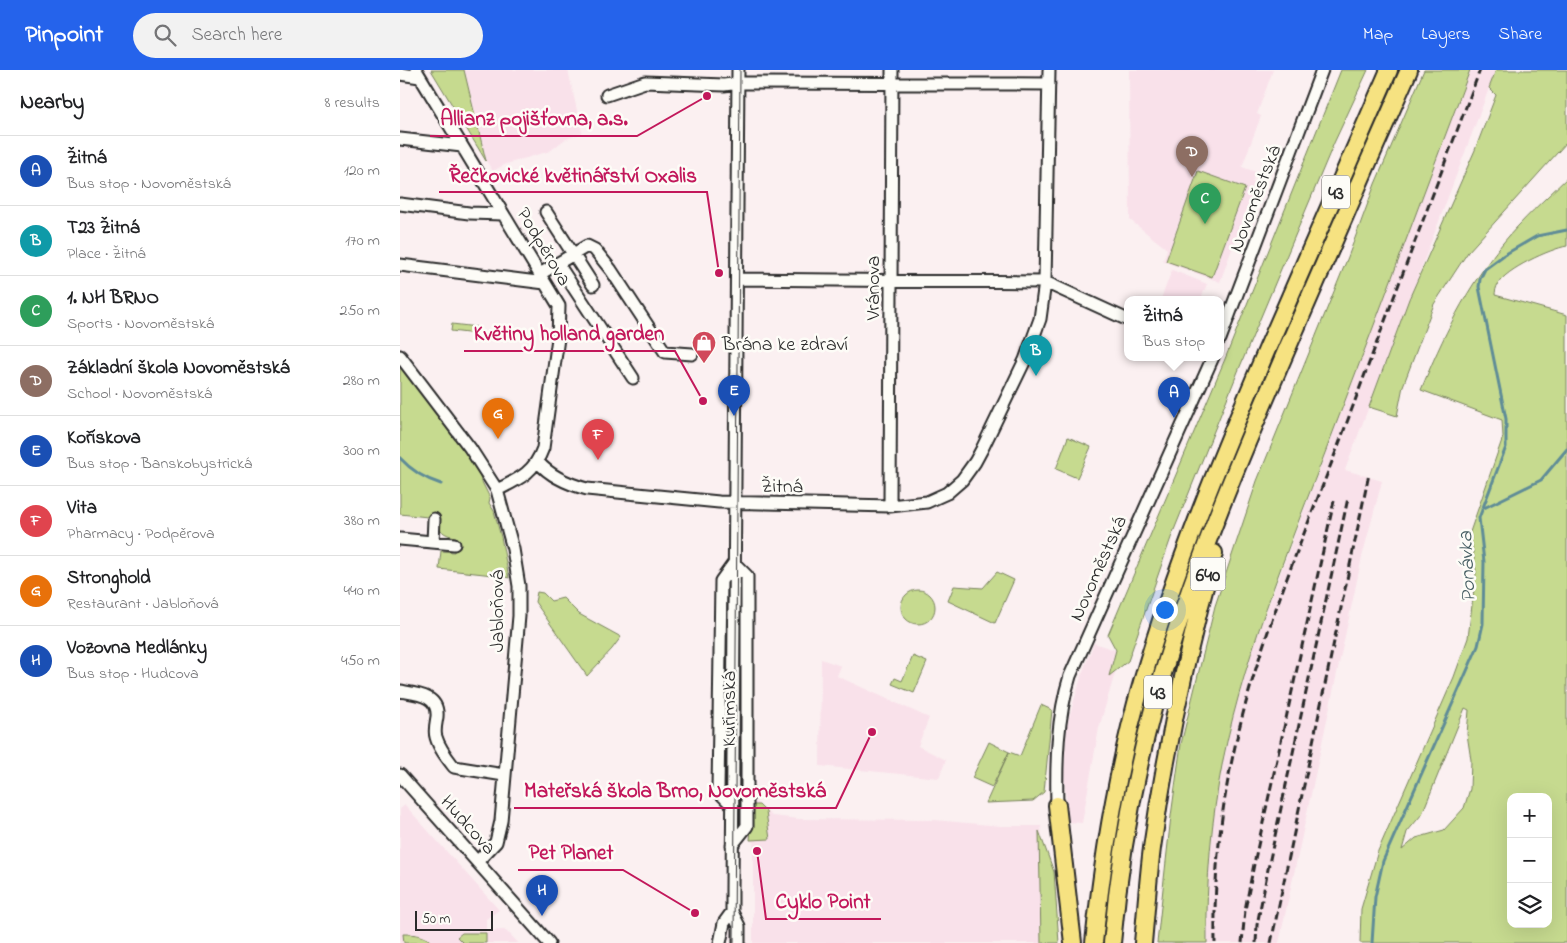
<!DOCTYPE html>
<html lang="en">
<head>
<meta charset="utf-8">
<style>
  :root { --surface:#fff; --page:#f2f2f2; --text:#202124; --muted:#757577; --line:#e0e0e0; --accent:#2563eb }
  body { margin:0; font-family:"Indie Flower",sans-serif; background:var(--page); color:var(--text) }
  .controls { position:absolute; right:15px; bottom:15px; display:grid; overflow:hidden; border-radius:10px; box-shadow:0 5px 20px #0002 }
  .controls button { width:45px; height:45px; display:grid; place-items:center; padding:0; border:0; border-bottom:1px solid var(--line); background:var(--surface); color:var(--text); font:25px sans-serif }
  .scale { position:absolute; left:15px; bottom:12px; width:78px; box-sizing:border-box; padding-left:5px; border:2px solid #2b2b2b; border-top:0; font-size:14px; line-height:18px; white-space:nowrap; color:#2b2b2b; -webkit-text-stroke:4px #fdfcf7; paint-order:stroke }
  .you { position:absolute; left:764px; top:539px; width:18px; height:18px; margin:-12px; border:4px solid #fff; border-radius:50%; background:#1a73e8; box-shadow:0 0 0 8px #1a73e833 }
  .badge { display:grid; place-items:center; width:32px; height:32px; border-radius:50%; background:var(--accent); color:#fff; font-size:16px; font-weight:700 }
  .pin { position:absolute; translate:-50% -41px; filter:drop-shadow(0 1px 2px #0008) }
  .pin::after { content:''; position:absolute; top:26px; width:18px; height:15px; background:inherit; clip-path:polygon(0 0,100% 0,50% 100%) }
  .popup { position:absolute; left:724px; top:226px; width:100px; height:65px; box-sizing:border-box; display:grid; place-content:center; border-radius:10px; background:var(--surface); filter:drop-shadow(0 1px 4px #0005); font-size:16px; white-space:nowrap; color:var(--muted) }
  .popup b { font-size:19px; color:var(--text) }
  .popup::after { content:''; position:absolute; left:50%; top:100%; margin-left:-10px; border:10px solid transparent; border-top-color:var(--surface) }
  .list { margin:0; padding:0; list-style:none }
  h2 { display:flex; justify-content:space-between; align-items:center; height:65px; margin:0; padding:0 20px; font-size:21px }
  h2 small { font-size:16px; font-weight:400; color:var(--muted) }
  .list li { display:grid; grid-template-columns:32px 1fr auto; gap:15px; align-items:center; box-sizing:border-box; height:70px; padding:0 20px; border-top:1px solid var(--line) }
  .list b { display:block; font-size:19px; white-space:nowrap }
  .list p { margin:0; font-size:16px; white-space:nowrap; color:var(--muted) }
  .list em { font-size:16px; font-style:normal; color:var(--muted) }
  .icon { flex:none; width:28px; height:28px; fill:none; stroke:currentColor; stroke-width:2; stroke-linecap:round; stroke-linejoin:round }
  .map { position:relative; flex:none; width:1167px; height:873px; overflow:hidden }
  header { display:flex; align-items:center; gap:30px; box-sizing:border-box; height:70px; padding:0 25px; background:var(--accent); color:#fff }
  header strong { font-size:24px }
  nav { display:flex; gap:28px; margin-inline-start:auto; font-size:18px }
  .search { width:350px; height:45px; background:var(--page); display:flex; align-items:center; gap:12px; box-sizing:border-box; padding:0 18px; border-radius:28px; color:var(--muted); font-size:19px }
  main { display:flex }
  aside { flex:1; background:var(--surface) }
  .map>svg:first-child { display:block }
  .built { fill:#f9e1ea }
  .green { fill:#c6da8f; stroke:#78825d; fill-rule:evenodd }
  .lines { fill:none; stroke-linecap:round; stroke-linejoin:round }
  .stream { stroke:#5e8c97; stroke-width:3 }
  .minor-casing { stroke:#2b2b2b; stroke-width:15 }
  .highway-casing { stroke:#2b2b2b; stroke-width:20 }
  .minor { stroke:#fdfcf7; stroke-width:11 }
  .highway { stroke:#f6e281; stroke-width:16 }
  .tram { stroke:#2b2b2b; stroke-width:1 }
  .rail { stroke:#2b2b2b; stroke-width:3; stroke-dasharray:8 4; stroke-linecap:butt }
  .labels { text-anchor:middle; stroke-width:5; stroke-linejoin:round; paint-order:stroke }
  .shield { fill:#fdfcf7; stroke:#6a6a68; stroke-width:1 }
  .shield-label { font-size:19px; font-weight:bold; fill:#2b2b2b }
  .street-label { font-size:20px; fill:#2b2b2b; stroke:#fdfcf7 }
  .poi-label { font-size:20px; fill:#2b2b2b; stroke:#fdfcf7; text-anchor:start }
  .water-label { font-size:21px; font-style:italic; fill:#445c61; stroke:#fdfcf7 }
  .leader { fill:none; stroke:#c2185b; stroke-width:2 }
  .callout-dot { fill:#c2185b; stroke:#fdfcf7; stroke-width:2 }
  .callout-label { font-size:21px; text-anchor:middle; font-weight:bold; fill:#c2185b; stroke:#fdfcf7; stroke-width:5; stroke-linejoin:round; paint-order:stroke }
</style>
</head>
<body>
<header>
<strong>Pinpoint</strong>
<div class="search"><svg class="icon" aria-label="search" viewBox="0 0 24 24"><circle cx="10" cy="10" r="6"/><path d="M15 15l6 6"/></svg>Search here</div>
<nav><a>Map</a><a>Layers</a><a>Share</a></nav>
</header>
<main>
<aside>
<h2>Nearby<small>8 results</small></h2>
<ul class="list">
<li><span class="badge" style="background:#1a4fb4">A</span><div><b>Žitná</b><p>Bus stop · Novoměstská</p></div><em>120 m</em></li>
<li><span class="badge" style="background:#0f9aa8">B</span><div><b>T23 Žitná</b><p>Place · Žitná</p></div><em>170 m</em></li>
<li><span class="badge" style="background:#2e9e5b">C</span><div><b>1. NH BRNO</b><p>Sports · Novoměstská</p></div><em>250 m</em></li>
<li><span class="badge" style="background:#8d6e63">D</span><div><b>Základní škola Novoměstská</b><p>School · Novoměstská</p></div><em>280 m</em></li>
<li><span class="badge" style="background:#1a4fb4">E</span><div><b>Kořískova</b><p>Bus stop · Banskobystrická</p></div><em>300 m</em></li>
<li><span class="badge" style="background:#e0444e">F</span><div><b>Vita</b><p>Pharmacy · Podpěrova</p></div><em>380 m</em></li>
<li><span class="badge" style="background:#e8710a">G</span><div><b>Stronghold</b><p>Restaurant · Jabloňová</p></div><em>440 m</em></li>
<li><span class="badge" style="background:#1a4fb4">H</span><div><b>Vozovna Medlánky</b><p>Bus stop · Hudcova</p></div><em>450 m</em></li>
</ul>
</aside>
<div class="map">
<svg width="1167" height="873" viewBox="0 0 1167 873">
  <rect width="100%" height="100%" fill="#fbf0f1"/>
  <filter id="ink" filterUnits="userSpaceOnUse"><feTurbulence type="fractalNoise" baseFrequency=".02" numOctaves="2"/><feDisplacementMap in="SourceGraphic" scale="10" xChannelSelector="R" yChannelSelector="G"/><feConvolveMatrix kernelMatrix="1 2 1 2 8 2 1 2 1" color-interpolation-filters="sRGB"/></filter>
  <g filter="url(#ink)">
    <path class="built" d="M64,0h104l14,63 -18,7 -14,11 -44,13 -13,7 -7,-10z
      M729,0h144l-16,44 4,2 -19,51 14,5 -4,10 2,1 -1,8 -33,91 -57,-21 4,-12 -37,-29z
      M1070,0h26l-151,400 37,11 -20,76 -83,386h-72l1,-69 8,-76 16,-78 11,-37 13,-44 45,-121z
      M772,200l35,14 -6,15h-40z
      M694,573l27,9 -22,76 -17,95 -14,-1 -4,-49 3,-49 17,-56z
      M421,589l20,7 -4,10 92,42 -11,28 28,14 -7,18 -119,-12z
      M353,730l19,16 27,3 135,1 67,6h40l6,78v39h-294v-100l-4,-6z
      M5,735l94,105 -13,9v12l18,-1 7,5 7,8h-118v-134z"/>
    <path class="green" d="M31,0h33l22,91z
      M941,0h27l-34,73 -95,226 -67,166 -44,126 -19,15 7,-26 -8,-15 117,-276z
      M1024,0h46c-44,116 -87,233 -132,349 -42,111 -91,224 -115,341 -12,60 -17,121 -16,183h-50l14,-127 10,-72 34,-138 42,-125 91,-224 27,-73z
      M1096,0h71v72l-99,110 -34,52 -31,82 -6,30 -28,-9 40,-108 66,-149 21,-55 -7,-7z
      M798,101l47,17 -33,89 -46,-16z
      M1167,108v68c-17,3 -61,23 -69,38 -2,3 -3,8 -3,11l72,20v628h-207l1,-34 17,-58 76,-174 14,-39 8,-66 -6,-40 33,-95 -1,-17 -81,-30c21,-52 46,-103 82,-147 19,-23 42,-44 64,-65zM1065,638l4,2 -2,24 4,26 -1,29 -6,19 -20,22 -28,8 -14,12 5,-18 15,-18zM1111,727h37v127h-37z
      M52,254l25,3 -1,7 -25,-3z
      M0,296l65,85 16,27h-1l10,20 -1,5 5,8 7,26 8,41 -7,-2 -63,-7 2,-18 13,1 2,-15c-12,-2 -18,-6 -19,-19l-37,-4z
      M668,367l23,10 -14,31 -21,-9z
      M597,502l17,8 -19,43 -47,-22 6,-15 29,2z
      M501 537a17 17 0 1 1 34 0a17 17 0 1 1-34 0Z
      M137,522l6,1 8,8 12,-3 16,16 42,23 -9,12 -25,27 -52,-74z
      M513,586l14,6 -13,31 -22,-9 3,-6 7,3z
      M641,635l11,5 -8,82 -11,9 -47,2 23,-51 11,4z
      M589,672l20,10 -17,35 -20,-9z
      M353,735h6l7,7 4,27 -20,1z
      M639,761l15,41 5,71h-18z
      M62,863h24v10h-23l-6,-6z
      M3,864c12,0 21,1 30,9h-29z"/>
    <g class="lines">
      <path class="stream" d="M0,388c12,13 25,21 41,26
        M1082,439l59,-29 26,-31
        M972,873l3,-46 8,-36 95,-215 5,-22 1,-62 -5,-44 27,-71v-28l-27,-132 1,-8 5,-10 19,-14 33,-19 30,-6"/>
      <defs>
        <path id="minor" d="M16,0l143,236 -1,32 -15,110c-9,25 -24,31 -46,42
          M338,0l-6,820v22l7,14v17
          M0,4l20,3
          M207,25l38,-13 79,3 16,-2 309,1
          M0,69l62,7
          M0,134l69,9 34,1
          M146,142l47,73
          M158,194l75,114
          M0,195l145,18
          M140,204l47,-28 8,4 16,20 54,82 27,2
          M337,209l308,3 83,38
          M820,269l102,-269
          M0,286l70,92 27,42 16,59 6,37v30l-18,205 -5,21 -19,20
          M138,392c13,15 30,22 49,27l132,13 171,4 37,-4 20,-9 15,-13 13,-18 7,-13 43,-89 15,-41 5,-37 4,-212
          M490,436l2,-436
          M0,469l54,5
          M33,472l1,-23
          M0,621c17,3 39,4 37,26 -1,6 -3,14 -1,20 3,11 11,21 18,30l50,8
          M0,705l149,168
          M332,735l-14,-14 3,-210 13,-18
          M657,735c-1,-43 0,-87 13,-129l143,-319
          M332,775l15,-19v-250l-13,-13
          M320,873l4,-20 8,-11"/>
        <path id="highway" d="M657,735l16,138
          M694,873c9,-88 23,-175 48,-261 33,-115 79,-225 126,-335 40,-92 81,-185 121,-277
          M712,873c7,-80 21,-160 42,-238 35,-130 89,-255 143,-379 37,-85 74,-171 112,-256
          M743,873c3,-32 5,-64 9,-95 14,-100 35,-198 62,-295"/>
      </defs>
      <use href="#minor" class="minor-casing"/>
      <use href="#highway" class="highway-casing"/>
      <use href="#minor" class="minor"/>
      <use href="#highway" class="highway"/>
      <path class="tram" d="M334,873l6,-873"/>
      <path class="rail" d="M815,873c-1,-61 4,-123 17,-183 23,-110 68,-215 108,-319 46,-124 93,-247 140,-371
        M842,873l3,-33 10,-51 79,-358
        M856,873l1,-18 13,-66 78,-361
        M871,873l98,-469"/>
    </g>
  </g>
  <defs>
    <symbol id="shop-pin" viewBox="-11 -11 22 30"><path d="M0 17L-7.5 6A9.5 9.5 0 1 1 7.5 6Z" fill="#d1495b" stroke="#fdfcf7"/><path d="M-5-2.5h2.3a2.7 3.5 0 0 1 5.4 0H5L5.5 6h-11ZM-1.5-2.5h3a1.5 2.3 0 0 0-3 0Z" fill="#fff"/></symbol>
  </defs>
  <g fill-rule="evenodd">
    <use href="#shop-pin" x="290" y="259" width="28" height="38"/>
  </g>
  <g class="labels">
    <g class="shield">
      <rect x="922" y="105.5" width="28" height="33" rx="4"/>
      <rect x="790.5" y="487.5" width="35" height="33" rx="4"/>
      <rect x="744" y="605.5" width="28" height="33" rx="4"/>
    </g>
    <g class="shield-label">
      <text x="936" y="129">43</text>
      <text x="808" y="511">640</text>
      <text x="758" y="629">43</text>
    </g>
    <g class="street-label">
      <text transform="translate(854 128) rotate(-69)" y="7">Novoměstská</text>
      <text transform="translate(145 176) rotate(59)" y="7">Podpěrova</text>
      <text transform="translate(472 218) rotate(-90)" y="7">Vránova</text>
      <text transform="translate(382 415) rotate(1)" y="7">Žitná</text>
      <text transform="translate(697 498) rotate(-66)" y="7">Novoměstská</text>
      <text transform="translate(96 541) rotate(-90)" y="7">Jabloňová</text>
      <text transform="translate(328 639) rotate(-90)" y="7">Kuřimská</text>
      <text transform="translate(69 754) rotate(48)" y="7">Hudcova</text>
    </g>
    <g class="poi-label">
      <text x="322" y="280">Brána ke zdraví</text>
    </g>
    <g class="water-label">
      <text transform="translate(1066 497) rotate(-93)" y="7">Ponávka</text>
    </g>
  </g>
  <path class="leader" d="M307 26L237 66H30M319 203L307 122H39M303 331L275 281H64M472 662L436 738H114M295 843L223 800H118M357 781L366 849H481"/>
  <g class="callout-dot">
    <circle cx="307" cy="26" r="5"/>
    <circle cx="319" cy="203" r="5"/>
    <circle cx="303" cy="331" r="5"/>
    <circle cx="472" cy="662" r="5"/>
    <circle cx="295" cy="843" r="5"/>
    <circle cx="357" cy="781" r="5"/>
  </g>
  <g class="callout-label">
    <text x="134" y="55">Allianz pojišťovna, a.s.</text>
    <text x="173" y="112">Řečkovické květinářství Oxalis</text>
    <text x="169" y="270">Květiny holland garden</text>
    <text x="275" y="727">Mateřská škola Brno, Novoměstská</text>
    <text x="171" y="789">Pet Planet</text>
    <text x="423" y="838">Cyklo Point</text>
  </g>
</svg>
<div class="controls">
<button>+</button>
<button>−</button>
<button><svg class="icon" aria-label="layers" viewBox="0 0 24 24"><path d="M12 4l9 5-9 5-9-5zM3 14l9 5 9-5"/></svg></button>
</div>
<div class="scale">50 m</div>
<div class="you"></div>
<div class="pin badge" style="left:774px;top:348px;background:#1a4fb4">A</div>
<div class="popup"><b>Žitná</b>Bus stop</div>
<div class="pin badge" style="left:636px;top:306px;background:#0f9aa8">B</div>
<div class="pin badge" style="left:805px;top:154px;background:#2e9e5b">C</div>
<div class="pin badge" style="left:792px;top:107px;background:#8d6e63">D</div>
<div class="pin badge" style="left:334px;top:346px;background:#1a4fb4">E</div>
<div class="pin badge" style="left:198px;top:390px;background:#e0444e">F</div>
<div class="pin badge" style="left:98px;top:369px;background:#e8710a">G</div>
<div class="pin badge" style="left:142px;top:846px;background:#1a4fb4">H</div>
</div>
</main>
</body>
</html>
